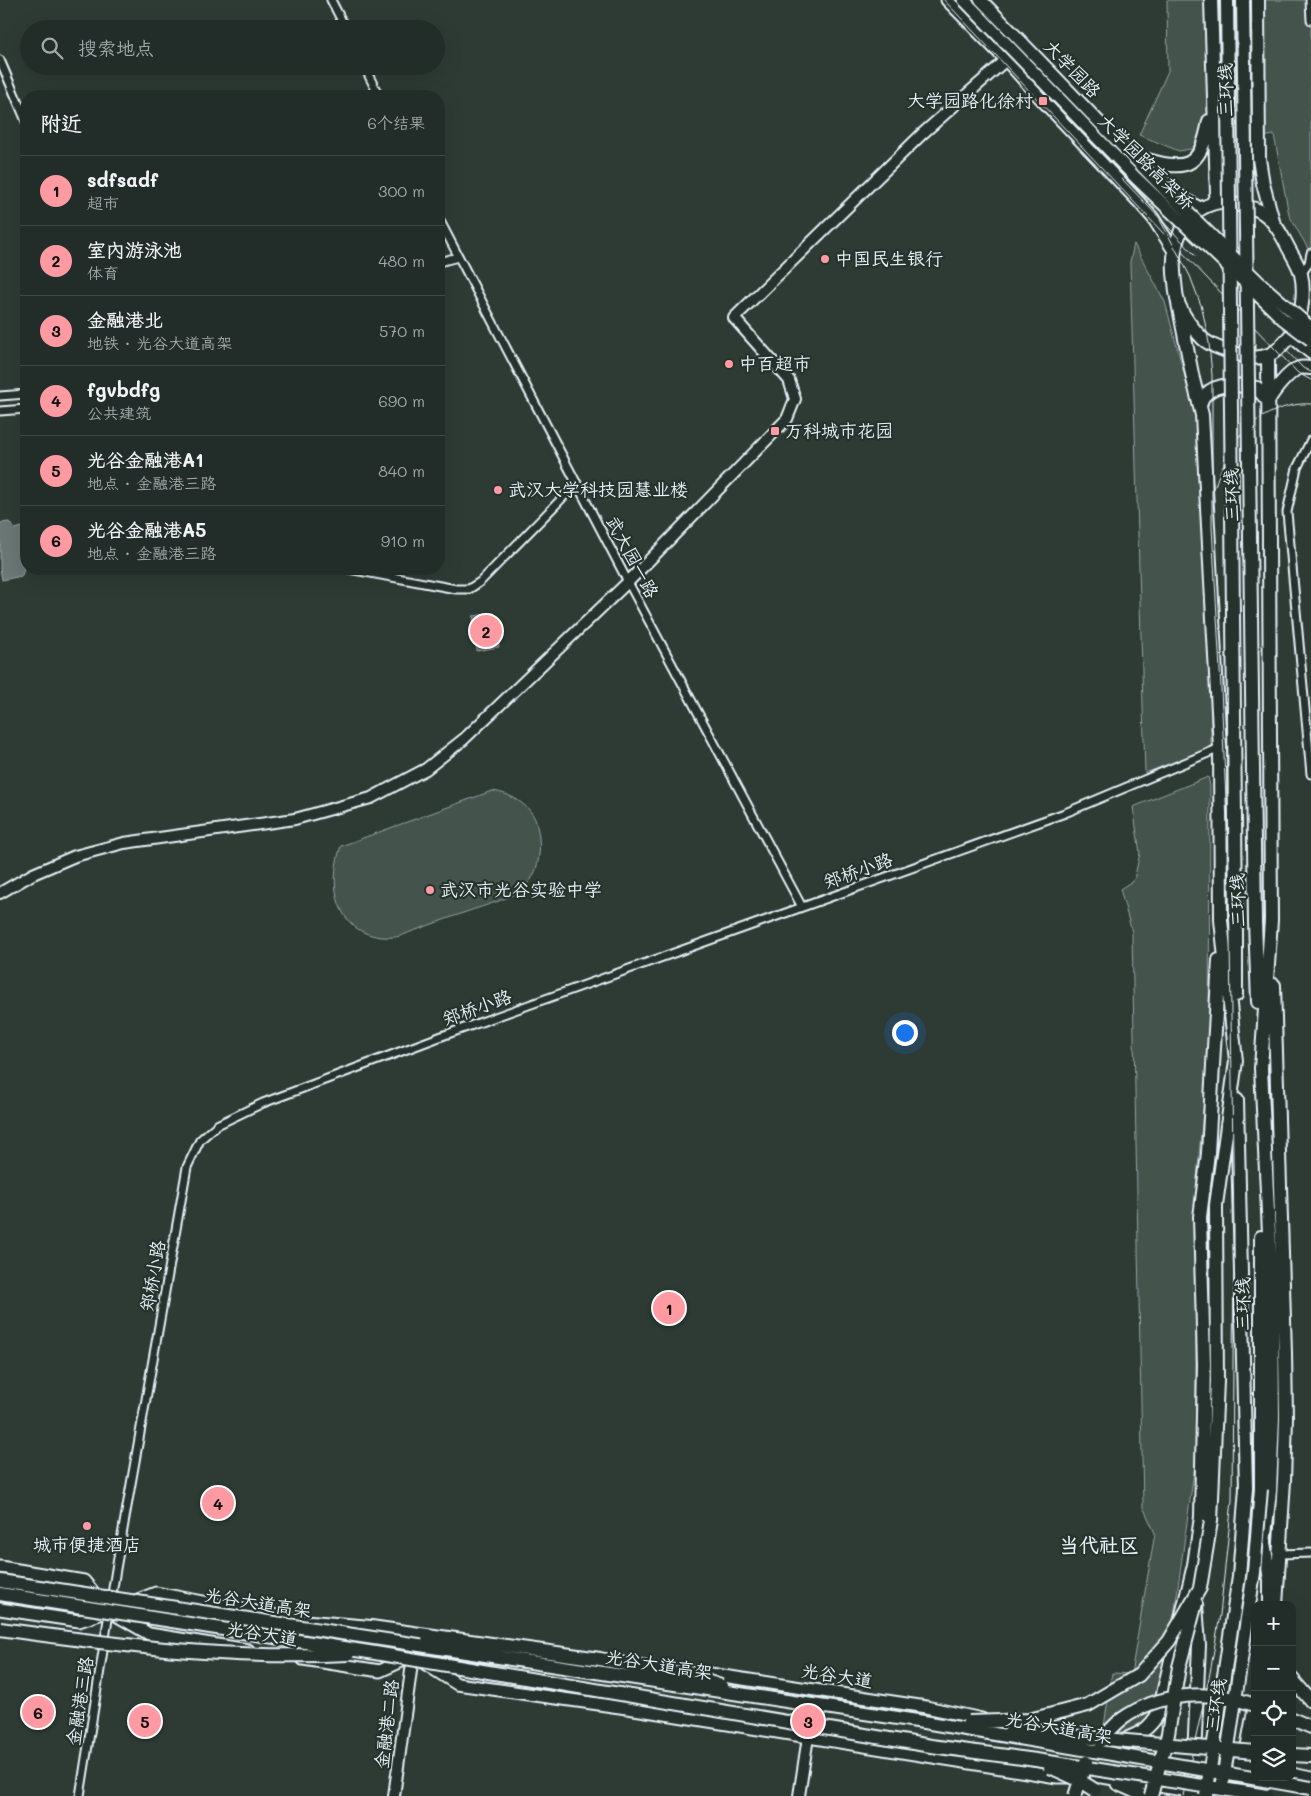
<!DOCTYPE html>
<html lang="zh">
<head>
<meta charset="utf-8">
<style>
  :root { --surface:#222c28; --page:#2e3834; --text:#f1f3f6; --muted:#a2a7a8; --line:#3f4845; --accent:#ff9aa2 }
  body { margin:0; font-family:Mali,"LXGW WenKai TC",sans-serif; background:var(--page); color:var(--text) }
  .controls { position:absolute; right:15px; bottom:15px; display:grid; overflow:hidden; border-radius:10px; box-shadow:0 5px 20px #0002 }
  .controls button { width:45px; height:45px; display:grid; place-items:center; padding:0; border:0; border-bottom:1px solid var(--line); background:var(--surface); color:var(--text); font:25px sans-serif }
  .you { position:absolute; left:904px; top:1032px; width:18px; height:18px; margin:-12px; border:4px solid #fff; border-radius:50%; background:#1a73e8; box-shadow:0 0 0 8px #1a73e833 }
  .badge { display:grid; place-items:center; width:32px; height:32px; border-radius:50%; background:var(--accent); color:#111; font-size:16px; font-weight:700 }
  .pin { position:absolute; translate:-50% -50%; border:2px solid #fff; box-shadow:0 1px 5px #0006 }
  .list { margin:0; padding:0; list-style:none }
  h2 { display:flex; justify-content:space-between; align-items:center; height:65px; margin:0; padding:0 20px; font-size:21px }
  h2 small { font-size:16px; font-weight:400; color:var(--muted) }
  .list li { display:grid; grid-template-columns:32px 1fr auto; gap:15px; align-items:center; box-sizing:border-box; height:70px; padding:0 20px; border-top:1px solid var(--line) }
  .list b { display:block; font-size:19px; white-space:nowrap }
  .list p { margin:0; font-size:16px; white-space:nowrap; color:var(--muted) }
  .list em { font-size:16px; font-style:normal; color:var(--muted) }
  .icon { flex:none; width:28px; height:28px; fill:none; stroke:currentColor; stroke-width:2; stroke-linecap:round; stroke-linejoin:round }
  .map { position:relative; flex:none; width:1311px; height:1796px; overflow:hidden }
  .search { position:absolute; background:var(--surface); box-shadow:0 5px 20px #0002; left:20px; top:20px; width:425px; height:55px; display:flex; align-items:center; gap:12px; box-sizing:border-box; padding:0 18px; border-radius:28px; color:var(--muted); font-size:19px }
  .panel { position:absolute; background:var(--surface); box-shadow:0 5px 20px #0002; left:20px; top:90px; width:425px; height:485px; border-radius:20px }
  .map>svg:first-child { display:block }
  .green { fill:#45524e; stroke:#96a2a3 }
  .water { fill:#6b7775; stroke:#9da8a9 }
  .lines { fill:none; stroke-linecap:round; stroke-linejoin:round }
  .street-casing { stroke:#e8f1f8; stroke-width:11 }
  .secondary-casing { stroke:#e8f1f8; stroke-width:14 }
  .primary-casing { stroke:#e8f1f8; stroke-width:15 }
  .highway-casing { stroke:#e8f1f8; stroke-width:16 }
  .street { stroke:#26332d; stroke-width:7 }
  .secondary { stroke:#26332d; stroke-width:10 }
  .primary { stroke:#26332d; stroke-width:11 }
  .highway { stroke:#26332d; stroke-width:12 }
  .tram { stroke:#e8f1f8; stroke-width:1 }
  .primary-bridge-casing { stroke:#e8f1f8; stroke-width:15; stroke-linecap:butt }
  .highway-bridge-casing { stroke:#e8f1f8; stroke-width:16; stroke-linecap:butt }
  .primary-bridge { stroke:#26332d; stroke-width:11 }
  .highway-bridge { stroke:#26332d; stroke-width:12 }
  .poi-dot { fill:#ff9aa2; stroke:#26332d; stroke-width:2 }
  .labels { text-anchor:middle; stroke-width:4.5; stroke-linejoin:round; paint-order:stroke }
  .street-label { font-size:18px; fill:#e8f1f8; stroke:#26332d }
  .poi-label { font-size:18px; fill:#e8f1f8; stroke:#26332d; text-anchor:start }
  .quarter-label { font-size:20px; font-weight:bold; fill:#e8f1f8; stroke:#26332d }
</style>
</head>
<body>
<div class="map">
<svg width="1311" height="1796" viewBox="0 0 1311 1796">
  <rect width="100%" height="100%" fill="#2e3b35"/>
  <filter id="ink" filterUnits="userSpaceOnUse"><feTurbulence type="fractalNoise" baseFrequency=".02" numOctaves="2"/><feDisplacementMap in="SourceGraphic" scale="10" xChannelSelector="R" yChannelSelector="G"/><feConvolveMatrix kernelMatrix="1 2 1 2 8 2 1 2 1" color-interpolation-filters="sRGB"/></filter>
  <g filter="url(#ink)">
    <path class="green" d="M1167,0h144v254l-22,-39 -15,-80 -95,16 -40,-16 29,-64z
      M1134,244l31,58 25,94 17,15 4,337 -66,25 -15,-511z
      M1208,777l2,8 -1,261 -13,142v269l-23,166 -19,88 -17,20 -34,2 9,-60 19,1 24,-141 -12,-26 -11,-575 -12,-43 14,-9 6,-27 -7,-46z
      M492,791c19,2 42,16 45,35 4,17 4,39 -7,55 -12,17 -45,24 -64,31 -17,6 -34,12 -50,18 -7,2 -15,7 -22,7 -55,4 -68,-48 -53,-91z"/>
    <path class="water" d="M9,522l6,7 11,-3v24l-2,1 2,9 -4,16 -20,4 -2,-11v-46z
      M494,613l5,34 -22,4 -4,-35z"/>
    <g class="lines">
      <defs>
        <path id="street" d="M331,0l15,29
          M1310,0l1,20
          M0,60l26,61
          M364,66l15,30
          M439,219l189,363 174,325
          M439,262l19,-5
          M1301,274l8,-11 2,-10
          M0,396l26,-2
          M0,411l26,-2
          M1311,440l-14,28 -10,44 24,262
          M349,569l107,20h13l11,-7 97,-99
          M1280,1554l31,-1
          M80,1796l36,-227 71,-402 13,-27 17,-15 46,-22 179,-67 623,-223 155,-65"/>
        <path id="secondary" d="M0,893l33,-19 42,-18 49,-13 171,-24 76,-21 55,-29 38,-30 164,-157 159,-163 8,-20 -6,-19 -55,-62 188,-184 84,-74 6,-2
          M394,1796l19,-140
          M799,1796l9,-59"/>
        <path id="primary" d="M947,0l59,60 37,41 96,101 14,16 21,33
          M1156,173l22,22 23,14
          M1291,336l20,17
          M0,1567l84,14 25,30 47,-18 163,31
          M0,1609l79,12 30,-10 40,23 99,16
          M392,1641l21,15 30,-6
          M303,1659l77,12 33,-15 44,28 177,25 423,68h45l119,19
          M682,1672h15l229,35 56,12
          M1138,1747l117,20
          M1292,1774l19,4
          M1117,1784l27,12"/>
        <path id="highway" d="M1211,0l6,194 -5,10
          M1258,0l1,159 4,25 10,37
          M1140,158c45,13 60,13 69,-37
          M1219,202c12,2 35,4 44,11 11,7 19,22 25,34 4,8 11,18 13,27 4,17 1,41 -7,56 -3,6 -8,10 -12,15 -12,14 -28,15 -44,9 -12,-3 -26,-7 -35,-15 -10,-10 -19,-22 -24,-34 -3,-7 -3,-15 -4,-23 -5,-35 5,-72 44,-80z
          M1178,303l15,76 9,36 18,333 1,172 15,141 -20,144 1,176 -6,140
          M1268,355l3,565 -10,148 11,227 1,122 -3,74 -6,52 6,37v25
          M1200,406c1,-3 2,-9 5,-11 13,-14 36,-10 52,-7l11,13c5,-9 20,-29 31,-33 3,-1 9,0 12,0
          M1255,922l3,80
          M1274,985l11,368 1,65 -2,63 -8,124
          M1236,995v-75
          M1237,1100l9,388
          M1261,1489v-252
          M311,1622l60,5 56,8
          M1292,1679l19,22
          M1292,1719l19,8
          M1121,1741c17,-7 27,-10 37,-27l36,-149 7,-48 3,-153 -4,-147 8,-64 11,-193
          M1292,1755l19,1
          M1187,1796l7,-39 5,-112 -3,-40
          M1238,1796l17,-90"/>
      </defs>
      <use href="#street" class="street-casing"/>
      <use href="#secondary" class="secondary-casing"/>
      <use href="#primary" class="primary-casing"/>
      <use href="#highway" class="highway-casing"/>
      <use href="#street" class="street"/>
      <use href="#secondary" class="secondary"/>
      <use href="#primary" class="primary"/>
      <use href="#highway" class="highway"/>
      <path class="tram" d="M944,0l220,234
        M1122,179l73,76
        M1160,220l30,56 12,32 7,35 3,32v152l9,161 8,180 5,362 -2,270 -12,115 -10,58 -27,123
        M1182,252l116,121 13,7
        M1285,349l18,19 8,4
        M1215,486c4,-14 17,-41 26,-52 17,-18 45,-32 70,-30"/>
      <defs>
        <path id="primary-bridge" d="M964,0l171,177 148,142 28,21
          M981,0l183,189 97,95 50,44"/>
        <path id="highway-bridge" d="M1227,0l9,920
          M1243,0l12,922
          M0,1581l930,142 381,65
          M0,1594l375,59 556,93 105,14 231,36
          M0,1629c115,16 232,31 348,25
          M427,1635l173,24 94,18 27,9
          M969,1722l60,-2 59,-15 51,-30 30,-34 31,-53 11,-67
          M1011,1731l244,21
          M1100,1741c7,-7 14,-16 22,-22 39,-28 89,-29 133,-14
          M1050,1767l29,13 16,10
          M1223,1781l31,-209 7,-83
          M1075,1796l11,-34
          M1151,1796l17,-62 11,-67 17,-64
          M1206,1796l33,-220 7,-88"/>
      </defs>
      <use href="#primary-bridge" class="primary-bridge-casing"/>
      <use href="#highway-bridge" class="highway-bridge-casing"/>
      <use href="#primary-bridge" class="primary-bridge"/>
      <use href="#highway-bridge" class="highway-bridge"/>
    </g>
  </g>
  <g class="poi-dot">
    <rect x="1038" y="96" width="10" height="10" rx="2.5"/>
    <circle cx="825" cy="259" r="5"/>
    <circle cx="729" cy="364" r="5"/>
    <rect x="770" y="426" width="10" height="10" rx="2.5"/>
    <circle cx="498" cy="490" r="5"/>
    <circle cx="430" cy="890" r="5"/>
    <circle cx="87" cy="1526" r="5"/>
  </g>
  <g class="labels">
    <g class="street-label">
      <text transform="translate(1072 69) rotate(46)" y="6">大学园路</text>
      <text transform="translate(1226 90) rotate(-91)" y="6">三环线</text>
      <text transform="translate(1146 162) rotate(45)" y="6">大学园路高架桥</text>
      <text transform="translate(1232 495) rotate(-91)" y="6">三环线</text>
      <text transform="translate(632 557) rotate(62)" y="6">武大园一路</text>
      <text transform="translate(858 871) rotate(-20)" y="6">郑桥小路</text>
      <text transform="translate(1238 900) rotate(-91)" y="6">三环线</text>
      <text transform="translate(477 1008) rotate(-20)" y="6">郑桥小路</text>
      <text transform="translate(153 1276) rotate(-80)" y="6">郑桥小路</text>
      <text transform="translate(1243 1304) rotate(-90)" y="6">三环线</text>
      <text transform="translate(258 1603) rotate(9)" y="6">光谷大道高架</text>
      <text transform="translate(262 1634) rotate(9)" y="6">光谷大道</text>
      <text transform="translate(659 1665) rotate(9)" y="6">光谷大道高架</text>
      <text transform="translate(837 1676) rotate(9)" y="6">光谷大道</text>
      <text transform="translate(80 1701) rotate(-81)" y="6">金融港三路</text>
      <text transform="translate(1216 1705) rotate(-81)" y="6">三环线</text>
      <text transform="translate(387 1724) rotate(-83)" y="6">金融港二路</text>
      <text transform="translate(1059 1728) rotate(10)" y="6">光谷大道高架</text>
    </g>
    <g class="poi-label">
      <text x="1033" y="107" text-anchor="end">大学园路化徐村</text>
      <text x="835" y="265">中国民生银行</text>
      <text x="739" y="370">中百超市</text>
      <text x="785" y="437">万科城市花园</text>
      <text x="508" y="496">武汉大学科技园慧业楼</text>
      <text x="440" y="896">武汉市光谷实验中学</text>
      <text x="87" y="1551" text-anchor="middle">城市便捷酒店</text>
    </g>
    <g class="quarter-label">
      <text x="1099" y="1552">当代社区</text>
    </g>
  </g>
</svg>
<div class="controls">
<button>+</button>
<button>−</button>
<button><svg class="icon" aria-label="locate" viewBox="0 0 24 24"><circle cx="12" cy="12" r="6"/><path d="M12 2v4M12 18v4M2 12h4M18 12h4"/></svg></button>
<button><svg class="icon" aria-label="layers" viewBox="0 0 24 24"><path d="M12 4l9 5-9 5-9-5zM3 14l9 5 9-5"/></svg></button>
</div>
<div class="you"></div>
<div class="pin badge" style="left:669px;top:1308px">1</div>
<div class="pin badge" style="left:486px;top:631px">2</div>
<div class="pin badge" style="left:808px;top:1721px">3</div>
<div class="pin badge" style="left:218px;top:1503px">4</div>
<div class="pin badge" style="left:145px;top:1721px">5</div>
<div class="pin badge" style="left:38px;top:1712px">6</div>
<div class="search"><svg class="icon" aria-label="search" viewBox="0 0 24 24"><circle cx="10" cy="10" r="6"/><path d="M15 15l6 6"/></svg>搜索地点</div>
<section class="panel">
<h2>附近<small>6个结果</small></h2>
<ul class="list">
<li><span class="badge">1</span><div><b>sdfsadf</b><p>超市</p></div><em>300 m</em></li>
<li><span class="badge">2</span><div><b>室内游泳池</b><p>体育</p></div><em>480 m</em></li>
<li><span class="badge">3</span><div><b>金融港北</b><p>地铁 · 光谷大道高架</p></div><em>570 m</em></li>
<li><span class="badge">4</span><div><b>fgvbdfg</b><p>公共建筑</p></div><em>690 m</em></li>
<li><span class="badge">5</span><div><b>光谷金融港A1</b><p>地点 · 金融港三路</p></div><em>840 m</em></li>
<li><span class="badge">6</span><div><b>光谷金融港A5</b><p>地点 · 金融港三路</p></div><em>910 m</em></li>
</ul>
</section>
</div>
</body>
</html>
